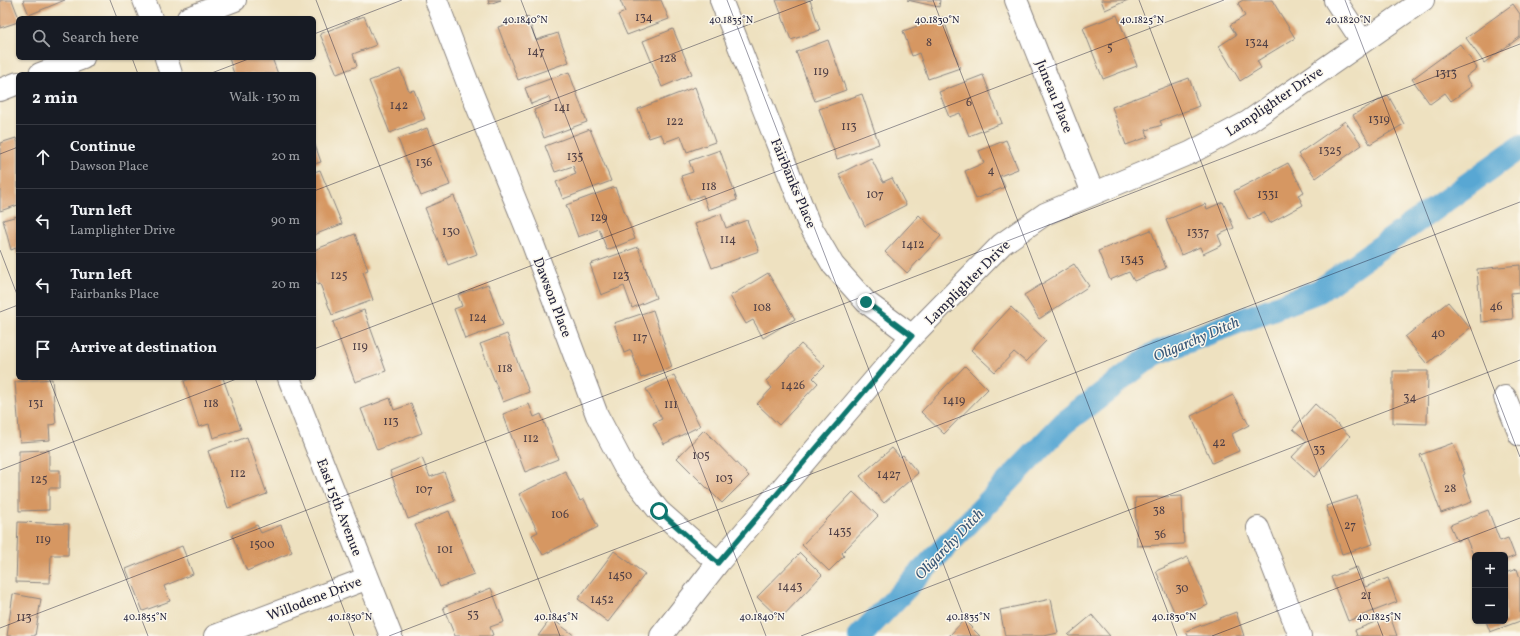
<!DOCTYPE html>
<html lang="en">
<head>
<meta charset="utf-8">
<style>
  :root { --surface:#171b24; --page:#20242c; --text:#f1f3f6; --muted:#9ea1a6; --line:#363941 }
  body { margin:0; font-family:Vollkorn,serif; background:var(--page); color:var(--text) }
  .controls { position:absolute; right:12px; bottom:12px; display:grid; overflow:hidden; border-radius:6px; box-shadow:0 1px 3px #0004 }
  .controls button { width:36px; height:36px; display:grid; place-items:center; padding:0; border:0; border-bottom:1px solid var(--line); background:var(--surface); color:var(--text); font:20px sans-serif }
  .stop { position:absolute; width:12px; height:12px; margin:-9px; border:3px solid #0f766e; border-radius:50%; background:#fff }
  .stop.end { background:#0f766e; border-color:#fff; box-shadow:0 1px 4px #0008 }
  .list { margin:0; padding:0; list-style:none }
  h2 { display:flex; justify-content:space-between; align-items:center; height:52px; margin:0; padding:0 16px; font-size:17px }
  h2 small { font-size:13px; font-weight:400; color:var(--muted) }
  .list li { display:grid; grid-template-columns:26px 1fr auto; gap:12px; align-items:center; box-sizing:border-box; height:64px; padding:0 16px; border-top:1px solid var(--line) }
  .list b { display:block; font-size:15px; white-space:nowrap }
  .list p { margin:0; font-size:13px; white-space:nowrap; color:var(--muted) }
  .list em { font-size:13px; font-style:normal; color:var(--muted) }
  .icon { flex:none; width:22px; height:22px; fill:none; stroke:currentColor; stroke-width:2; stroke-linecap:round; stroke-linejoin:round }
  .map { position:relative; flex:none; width:1520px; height:636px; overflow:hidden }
  .search { position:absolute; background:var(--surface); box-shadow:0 1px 3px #0004; left:16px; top:16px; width:300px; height:44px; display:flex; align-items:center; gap:10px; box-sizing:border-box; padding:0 14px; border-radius:6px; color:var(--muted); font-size:15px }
  .panel { position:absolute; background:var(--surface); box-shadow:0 1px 3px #0004; left:16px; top:72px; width:300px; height:308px; border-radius:6px }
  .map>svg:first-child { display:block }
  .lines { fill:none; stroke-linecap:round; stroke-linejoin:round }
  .canal { stroke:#59a7d3; stroke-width:24 }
  .building { fill:#d69762 }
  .minor-casing { stroke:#88827e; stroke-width:24 }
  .tertiary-casing { stroke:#88827e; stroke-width:24 }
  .minor { stroke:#fff; stroke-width:22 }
  .tertiary { stroke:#fff; stroke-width:22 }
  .route { stroke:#0f766e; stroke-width:5 }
  .ticks { fill:none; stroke:#22223b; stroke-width:1; stroke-opacity:0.45 }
  .labels { text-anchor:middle; stroke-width:3; stroke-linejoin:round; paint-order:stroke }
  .number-label { font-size:12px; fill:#4f3f45 }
  .street-label { font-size:14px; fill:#22223b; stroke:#fbf7ec }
  .water-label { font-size:15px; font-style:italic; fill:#385778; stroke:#fbf7ec }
  .ticks-label { font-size:10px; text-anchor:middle; fill:#22223b; stroke:#fbf7ec; stroke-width:3; stroke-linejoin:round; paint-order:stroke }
</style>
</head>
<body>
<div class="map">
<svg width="1520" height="636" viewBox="0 0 1520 636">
  <rect width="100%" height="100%" fill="#fbf7ec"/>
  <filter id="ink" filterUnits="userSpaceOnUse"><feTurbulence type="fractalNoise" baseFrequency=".025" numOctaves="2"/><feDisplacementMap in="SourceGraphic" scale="8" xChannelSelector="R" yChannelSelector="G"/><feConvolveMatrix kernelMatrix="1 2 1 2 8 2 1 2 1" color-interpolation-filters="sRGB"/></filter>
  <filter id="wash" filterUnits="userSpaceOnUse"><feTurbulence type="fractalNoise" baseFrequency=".012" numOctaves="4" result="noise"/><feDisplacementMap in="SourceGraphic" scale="16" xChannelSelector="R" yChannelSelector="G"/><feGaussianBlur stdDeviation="0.9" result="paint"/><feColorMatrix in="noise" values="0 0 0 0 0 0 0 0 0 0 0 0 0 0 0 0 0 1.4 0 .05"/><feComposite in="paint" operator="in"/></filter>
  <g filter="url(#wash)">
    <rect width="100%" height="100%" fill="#eee1c0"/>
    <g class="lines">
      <path class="canal" d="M860,636l204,-213 90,-69 165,-63 201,-144"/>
    </g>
    <g id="blocks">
      <path class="building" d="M0,0h12l7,18 -1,4 -18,6z
        M23,0h42l-36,15z
        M488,0h13l-12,4z
        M620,0h41l8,19 -42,16 -9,-20 7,-3z
        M776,0h34l10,30 -29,10z
        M907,0h33l-1,7z
        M1101,0h27l-23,10z
        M1243,0h29l23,38 -38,23 4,7 -21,13 -21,-35 17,-11 -6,-10 15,-9 -7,-13z
        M1513,4l7,10v23l-36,26 -18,-25z
        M1117,15l20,51 -34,13 -20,-51z
        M364,16l12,29 -23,9 4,12 -20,8 -17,-40z
        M528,17l8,23 22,-7 11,29 -51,18 -20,-53z
        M943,17l17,51 -32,11 -9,-26 -7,3 -9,-25z
        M673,29l19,45 -30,13 -19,-46z
        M828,40l18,50 -31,11 -19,-49z
        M1460,44l17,24 -11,9 6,9 -21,15 -6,-8 -15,11 -18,-25z
        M229,58h43l6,16h-44z
        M400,69l9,22 5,-1 11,29 -35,14 -21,-52z
        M569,72l18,50 -43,16 -10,-28 17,-7 -2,-6 -18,7 -6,-16z
        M983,75l19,48 -33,13 -9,-23 -11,4 -10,-25z
        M1189,78l10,28 -39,15 2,4 -16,5 2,7 -22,8 -14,-38z
        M695,87l20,55 -28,10 -6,-16 -16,6 -4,-8 -12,4 -11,-29z
        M862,94l17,50 -42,15 -18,-50z
        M1388,95l16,29 -34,20 -17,-29z
        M1345,121l17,24 -46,33 -18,-24z
        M427,128l23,57 -29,11 -23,-57z
        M590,129l21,52 -48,18 -7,-17 20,-8 -3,-8 -18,6 -10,-26z
        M16,138l2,5v62l-18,6v-68z
        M1006,140l12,29 -18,7 5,11 -29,12 -11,-28 19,-8 -5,-12z
        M314,142l7,20 -7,2z
        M720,150l17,50 -29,10 -5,-15 -13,5 -9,-24 12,-4 -4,-11z
        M871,158l12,24 9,-4 14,27 -41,21 -26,-52z
        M1288,163l16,29 -6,3 5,10 -33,18 -6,-11 -15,8 -15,-29z
        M320,170l22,54 -28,11v-63z
        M615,187l20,52 -28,11 -8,-21 -21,8 -12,-32z
        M454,196l23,58 -29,11 -23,-57z
        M1223,202l11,26 -16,7 4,10 -19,9 -3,-7 -19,8 -15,-35 39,-16 2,5z
        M721,214l5,14 21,-8 12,31 -47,17 -17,-44z
        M919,215l22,21 -34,37 -22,-21z
        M18,216v39h-1l-1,-7 -5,2 -8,-30z
        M1151,230l15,38 -32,13 -5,-9 -19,8 -12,-29z
        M355,234l13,36 -5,2 10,28 -41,15 -12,-31 -3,1 -3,-7v-28z
        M638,247l18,51 -24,10 -8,-22 -23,9 -11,-31z
        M1074,264l15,22 -50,33 -15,-24z
        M1520,265v27l-9,1 2,26 -32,3 -4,-53z
        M768,273l27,46 -32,19 -10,-18 -7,4 -16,-28z
        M488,284l15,41 -38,14 -11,-30 8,-3 -4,-11z
        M1448,302l22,26 -43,36 -22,-27z
        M1011,307l35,34 -20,21 -12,-10 -19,20 -24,-22z
        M364,310l22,61 -31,11 -22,-60z
        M653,310l19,57 -31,11 -10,-28 -7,3 -10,-30z
        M507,334l22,58 -26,10 -23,-58z
        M801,344l24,22 -12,12 5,5 -39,42 -22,-21 15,-16 -6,-7z
        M965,366l23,23 -44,45 -23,-22z
        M1393,371h35l-1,53 -34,-1z
        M674,375l26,51 -36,18 -11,-21 9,-4 -16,-30z
        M193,378h30l18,51 -28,9 -4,-14 -10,3 -15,-46z
        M52,379l4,45 -7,1 1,15 -30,2 -5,-60z
        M1233,395l16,30 -17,9 7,17 -27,12 -21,-47z
        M390,398l4,12 17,-6 11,29 -45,17 -16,-41z
        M529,404l5,13 7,-3 17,45 -33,13 -22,-58z
        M1315,404l35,32 -36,41 -22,-20 15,-16 -14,-12z
        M704,430l45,46 -27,27 -45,-45z
        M247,437l20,57 -39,14 -20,-57z
        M1453,443l12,31 -2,1 9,27 -31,11 -21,-58z
        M892,448l8,9 3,-2 15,18 -34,30 -24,-27z
        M49,450v20h11v18h-11v22l-30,1v-60z
        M422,458l8,19 14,-5 11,29 -47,18 -18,-48z
        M565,471l15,30 4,-2 14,28 -55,28 -11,-20 6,-3 -19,-38z
        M853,492l25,24 -36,37 2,3 -15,15 -27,-26z
        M1182,496l2,48 -47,2 -2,-48z
        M1357,496l16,48 -31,10 -16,-48z
        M1488,510l12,31 8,-3 7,18 -10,4v-5h-30v4l-9,-21 -9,3 -7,-16z
        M449,511l25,63 -34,13 -25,-62z
        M18,522l51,2 -1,31h-17l-1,28 -34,-1z
        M257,525l4,8 20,-8 11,27 -45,19 -15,-36z
        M182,546l11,28 -29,12 6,15 -27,10 -17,-42z
        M614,551l31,23 -37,48 -30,-23z
        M800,553l22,22 -42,44 -23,-22z
        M1188,557l20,48 -31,13 -21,-47z
        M1357,567l8,20 23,-9 9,24 -49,19 -17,-44z
        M1517,569l3,9v43l-30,11 -4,-11h19v-48z
        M491,588l13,34 -14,5 3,8 -3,1h-35l-12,-29z
        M13,594l28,5 -6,37h-28z
        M1051,599l7,34 -14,3h-39l-5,-26z
        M1236,612l8,24h-56l-2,-5z
        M1092,615l18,21h-41l-1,-1z
        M1390,616l7,20h-40l-2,-6z
        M551,618l24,18h-37z
        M964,620l16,16h-31z"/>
    </g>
  </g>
  <g filter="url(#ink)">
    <use href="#blocks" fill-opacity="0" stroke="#88827e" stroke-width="1"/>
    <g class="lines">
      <defs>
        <path id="minor" d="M144,0l7,18
          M436,0l31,81 64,158 66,176 27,51 35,45 59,52
          M721,0l87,222 25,43 33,37 46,34
          M1016,0l77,193
          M1335,0l27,41
          M166,58l5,16
          M289,378l102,258
          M1505,397l15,38
          M1258,528l42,108
          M215,636l153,-58
          M661,636l57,-73 194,-227 90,-92 43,-30 145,-61 58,-31 175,-122"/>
        <path id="tertiary" d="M188,18l47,-18
          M40,74l43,-16
          M0,90l18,-7"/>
      </defs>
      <use href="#minor" class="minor-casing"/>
      <use href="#tertiary" class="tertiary-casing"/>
      <use href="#minor" class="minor"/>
      <use href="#tertiary" class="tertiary"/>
    </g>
  </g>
  <g class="lines" filter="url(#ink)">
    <path class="route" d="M659,511l59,52 194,-227 -46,-34"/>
  </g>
  <path class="ticks" d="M110,0l7,18M316,0l244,636M521,0l245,636M727,0l244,636M933,0l244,636M1139,0l244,636M1345,0l175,457M314,34l88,-34M132,58l6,16M209,74l42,-16M0,154l18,-7M314,191l499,-191M0,250l18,47M0,312l18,-7M314,349l910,-349M49,378l99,258M255,378l99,258M0,470l239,-92M0,628l1520,-584M389,636l1131,-434M801,636l719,-276M1212,636l308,-118"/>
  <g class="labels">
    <g class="number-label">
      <text x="644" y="21">134</text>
      <text x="929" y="46">8</text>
      <text x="1257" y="46">1324</text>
      <text x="1110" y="51">5</text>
      <text x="536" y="55">147</text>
      <text x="668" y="62">128</text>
      <text x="821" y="75">119</text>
      <text x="1446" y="77">1313</text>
      <text x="969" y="106">6</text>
      <text x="399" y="109">142</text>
      <text x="562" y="111">141</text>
      <text x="1379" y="123">1319</text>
      <text x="675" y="125">122</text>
      <text x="849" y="130">113</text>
      <text x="1330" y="154">1325</text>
      <text x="575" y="160">135</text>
      <text x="424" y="166">136</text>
      <text x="991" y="174">4</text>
      <text x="709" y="190">118</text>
      <text x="875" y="198">107</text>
      <text x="1268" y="198">1331</text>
      <text x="599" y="221">129</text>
      <text x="451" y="235">130</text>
      <text x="1198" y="236">1337</text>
      <text x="728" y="243">114</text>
      <text x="913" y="248">1412</text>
      <text x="1132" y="263">1343</text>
      <text x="339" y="279">125</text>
      <text x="621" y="279">123</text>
      <text x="1496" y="310">46</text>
      <text x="762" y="311">108</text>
      <text x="478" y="321">124</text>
      <text x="1438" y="337">40</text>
      <text x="640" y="341">117</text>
      <text x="360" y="350">119</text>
      <text x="505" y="372">118</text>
      <text x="793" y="389">1426</text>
      <text x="1410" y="401">34</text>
      <text x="954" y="404">1419</text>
      <text x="36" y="407">131</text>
      <text x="211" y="407">118</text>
      <text x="671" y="408">111</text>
      <text x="391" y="425">113</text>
      <text x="531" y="442">112</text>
      <text x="1219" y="446">42</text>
      <text x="1319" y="453">33</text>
      <text x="701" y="459">105</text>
      <text x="238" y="477">112</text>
      <text x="889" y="478">1427</text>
      <text x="724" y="482">103</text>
      <text x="39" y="483">125</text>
      <text x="1450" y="492">28</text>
      <text x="424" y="493">107</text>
      <text x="1159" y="514">38</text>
      <text x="560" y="518">106</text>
      <text x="1350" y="529">27</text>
      <text x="840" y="535">1435</text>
      <text x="1160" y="538">36</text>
      <text x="43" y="543">119</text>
      <text x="262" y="548">1500</text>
      <text x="445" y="553">101</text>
      <text x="620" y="579">1450</text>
      <text x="790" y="590">1443</text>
      <text x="1182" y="592">30</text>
      <text x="1366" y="599">21</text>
      <text x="602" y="603">1452</text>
      <text x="473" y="618">53</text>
      <text x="24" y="621">113</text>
    </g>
    <g class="street-label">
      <text transform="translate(1055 96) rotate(68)" y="5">Juneau Place</text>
      <text transform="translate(1274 101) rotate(-34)" y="5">Lamplighter Drive</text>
      <text transform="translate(794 183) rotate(67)" y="5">Fairbanks Place</text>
      <text transform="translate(967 282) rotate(-45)" y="5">Lamplighter Drive</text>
      <text transform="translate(553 297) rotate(69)" y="5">Dawson Place</text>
      <text transform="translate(340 507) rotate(69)" y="5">East 15th Avenue</text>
      <text transform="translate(314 598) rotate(-21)" y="5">Willodene Drive</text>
    </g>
    <g class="water-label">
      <text transform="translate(1196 339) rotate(-23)" y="5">Oligarchy Ditch</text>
      <text transform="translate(949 544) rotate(-46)" y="5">Oligarchy Ditch</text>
    </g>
  </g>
  <g class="ticks-label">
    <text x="525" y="23">40.1840°N</text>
    <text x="731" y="23">40.1835°N</text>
    <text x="937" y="23">40.1830°N</text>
    <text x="1142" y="23">40.1825°N</text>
    <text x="1348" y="23">40.1820°N</text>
    <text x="145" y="620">40.1855°N</text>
    <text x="350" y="620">40.1850°N</text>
    <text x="556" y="620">40.1845°N</text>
    <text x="762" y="620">40.1840°N</text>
    <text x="968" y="620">40.1835°N</text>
    <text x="1174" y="620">40.1830°N</text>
    <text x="1379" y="620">40.1825°N</text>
  </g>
</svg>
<div class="controls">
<button>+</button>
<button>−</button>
</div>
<div class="stop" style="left:659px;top:511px"></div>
<div class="stop end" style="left:866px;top:302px"></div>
<div class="search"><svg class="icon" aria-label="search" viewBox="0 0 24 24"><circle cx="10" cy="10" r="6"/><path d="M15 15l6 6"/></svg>Search here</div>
<section class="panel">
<h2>2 min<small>Walk · 130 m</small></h2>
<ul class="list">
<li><svg class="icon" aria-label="ahead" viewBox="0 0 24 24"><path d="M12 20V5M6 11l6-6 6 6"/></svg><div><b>Continue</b><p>Dawson Place</p></div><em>20 m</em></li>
<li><svg class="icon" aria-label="left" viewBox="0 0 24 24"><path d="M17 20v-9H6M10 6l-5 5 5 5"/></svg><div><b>Turn left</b><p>Lamplighter Drive</p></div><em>90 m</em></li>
<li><svg class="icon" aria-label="left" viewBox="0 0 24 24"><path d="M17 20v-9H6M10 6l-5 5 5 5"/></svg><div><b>Turn left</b><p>Fairbanks Place</p></div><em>20 m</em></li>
<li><svg class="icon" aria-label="arrive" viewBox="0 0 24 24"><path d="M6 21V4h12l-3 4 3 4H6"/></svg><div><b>Arrive at destination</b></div></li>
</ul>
</section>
</div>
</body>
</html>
